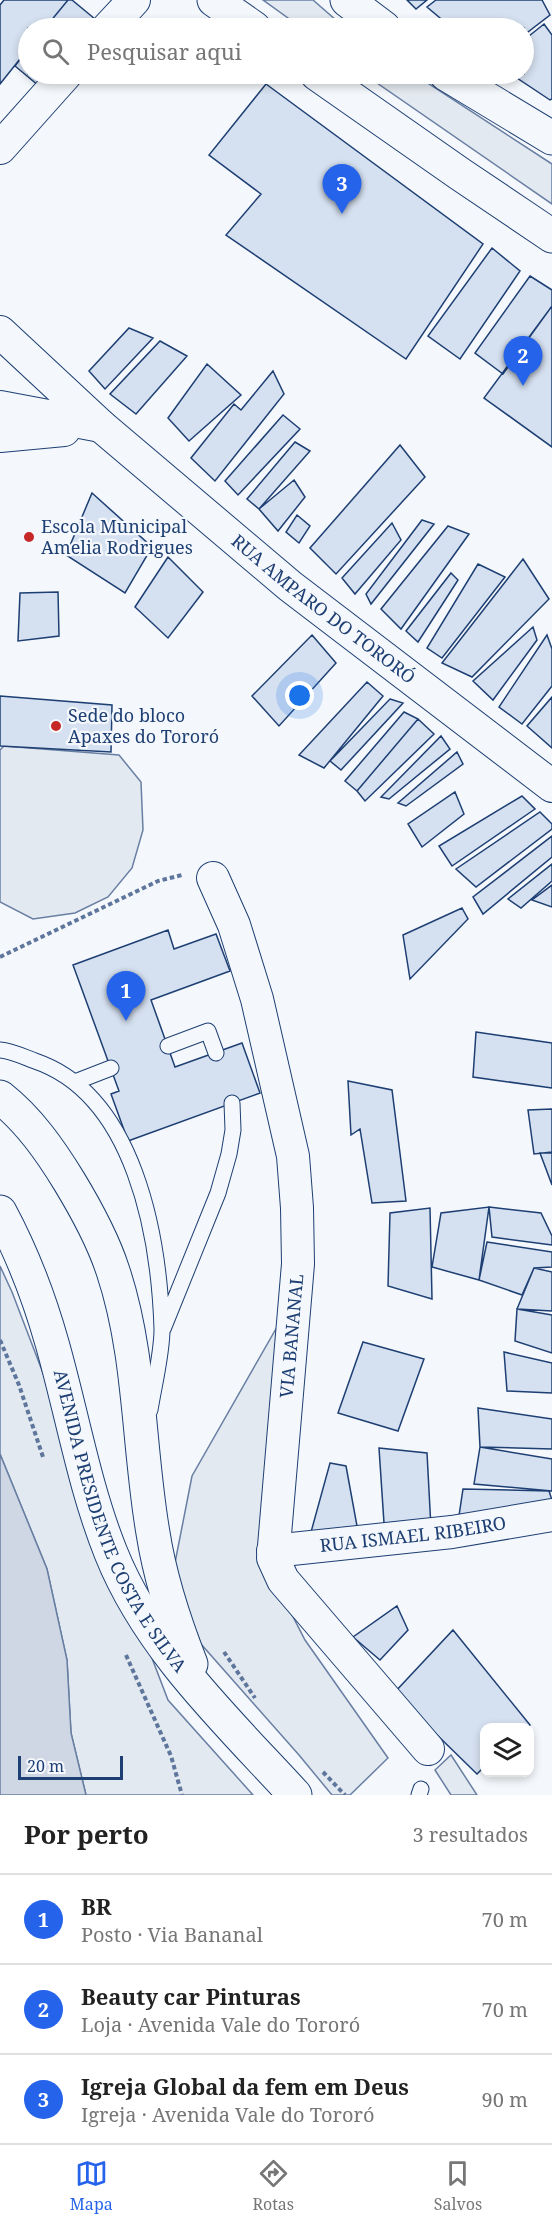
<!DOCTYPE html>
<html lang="pt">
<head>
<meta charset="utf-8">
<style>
  :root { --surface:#fff; --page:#f6f6f6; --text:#222; --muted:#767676; --line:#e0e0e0; --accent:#2563eb }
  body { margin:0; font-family:"Noto Serif",serif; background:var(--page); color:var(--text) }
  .controls { position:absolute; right:18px; bottom:18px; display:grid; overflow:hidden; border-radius:12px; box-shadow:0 3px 9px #0003 }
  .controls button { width:54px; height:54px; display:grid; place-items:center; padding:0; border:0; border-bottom:2px solid var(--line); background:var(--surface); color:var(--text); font:30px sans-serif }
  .scale { position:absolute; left:18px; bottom:15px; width:105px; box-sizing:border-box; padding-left:6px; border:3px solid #1d3f73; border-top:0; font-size:16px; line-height:21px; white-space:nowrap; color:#1d3f73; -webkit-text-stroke:4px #f4f7fb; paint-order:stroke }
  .you { position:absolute; left:300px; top:696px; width:21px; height:21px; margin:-15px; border:4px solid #fff; border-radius:50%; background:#1a73e8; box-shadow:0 0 0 9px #1a73e833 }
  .badge { display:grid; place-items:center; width:39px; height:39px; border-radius:50%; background:var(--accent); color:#fff; font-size:20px; font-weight:700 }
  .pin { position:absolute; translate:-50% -50px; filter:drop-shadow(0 2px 3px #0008) }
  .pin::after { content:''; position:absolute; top:32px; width:21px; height:18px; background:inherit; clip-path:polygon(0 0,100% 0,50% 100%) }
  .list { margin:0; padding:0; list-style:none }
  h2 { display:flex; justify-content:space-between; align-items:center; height:78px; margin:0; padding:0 24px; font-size:26px }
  h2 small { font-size:20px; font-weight:400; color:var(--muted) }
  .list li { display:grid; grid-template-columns:39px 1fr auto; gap:18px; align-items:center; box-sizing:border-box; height:90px; padding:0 24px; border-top:2px solid var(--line) }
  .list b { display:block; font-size:22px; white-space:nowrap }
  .list p { margin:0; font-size:20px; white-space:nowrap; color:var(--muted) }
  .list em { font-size:20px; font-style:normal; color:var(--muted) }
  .icon { flex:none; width:33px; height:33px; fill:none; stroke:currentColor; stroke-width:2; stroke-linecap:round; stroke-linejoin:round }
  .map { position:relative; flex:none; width:552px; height:1795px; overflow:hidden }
  .search { position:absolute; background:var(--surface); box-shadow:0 3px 9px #0003; left:18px; right:18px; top:18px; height:66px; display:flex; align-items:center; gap:15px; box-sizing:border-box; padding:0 21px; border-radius:33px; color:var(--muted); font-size:22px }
  .sheet { height:348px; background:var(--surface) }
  nav { display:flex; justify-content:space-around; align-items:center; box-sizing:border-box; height:84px; border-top:2px solid var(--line); background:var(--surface); font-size:16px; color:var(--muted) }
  nav a { display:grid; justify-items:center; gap:3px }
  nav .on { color:var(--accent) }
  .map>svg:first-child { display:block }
  .green { fill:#e3e9f0; stroke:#687fa3; stroke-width:1.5 }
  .water { fill:#cfd7e4; stroke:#687fa3; stroke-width:1.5 }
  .building { fill:#d5e0f0; stroke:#1d3f73; stroke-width:1.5 }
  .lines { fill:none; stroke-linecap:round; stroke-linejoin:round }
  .service-casing { stroke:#1d3f73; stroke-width:17 }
  .minor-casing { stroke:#1d3f73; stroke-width:34 }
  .tertiary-casing { stroke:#1d3f73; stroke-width:35 }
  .primary-casing { stroke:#1d3f73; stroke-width:35 }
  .path { stroke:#5e769c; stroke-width:4; stroke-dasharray:4.5 3; stroke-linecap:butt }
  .service { stroke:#f4f7fb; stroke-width:15 }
  .minor { stroke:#f4f7fb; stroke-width:32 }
  .tertiary { stroke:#f4f7fb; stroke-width:33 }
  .primary { stroke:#f4f7fb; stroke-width:33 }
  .poi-dot { fill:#c62828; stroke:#f4f7fb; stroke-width:2 }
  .labels { text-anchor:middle; stroke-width:4.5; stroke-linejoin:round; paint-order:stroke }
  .poi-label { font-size:18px; fill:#1d3f73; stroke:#f4f7fb; text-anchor:start }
  .street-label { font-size:18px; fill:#1d3f73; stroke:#f4f7fb }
</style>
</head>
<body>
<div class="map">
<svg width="552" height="1795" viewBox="0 0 552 1795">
  <rect width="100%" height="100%" fill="#f4f7fb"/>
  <path class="green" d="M263,0h50l32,28h-43z
    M364,74h50l138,90v40z
    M4,746l115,9 22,27 2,48 -11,38 -24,29 -33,16 -42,6 -33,-17v-152z
    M0,1266l12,26 156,408 85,95h-167l-15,-62 -4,-73 -20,-91 -47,-115z
    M281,1320l-14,246 38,74 83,118 -38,37h-18l-33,-40 -98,-111 -28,-71 19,-97z
    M451,1755l26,40h-26l-16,-25z"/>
  <path class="water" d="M0,1454l47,115 20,91 4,73 15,62h-86z"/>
  <path class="building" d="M4,0h64l-23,28h-17v21l-28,35v-79z
    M68,0h4l23,19 -8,9h-42z
    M407,0h20l-11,9z
    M436,0h106l8,15 -26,20v-7h-72l-25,-21z
    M544,24l8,11v64l-2,1 -39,-26h13v-34z
    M28,49v25h21l-10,12 -24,-20z
    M266,84l217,160 -77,115 -180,-124 35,-41 -52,-39z
    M492,248l28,23 -60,88 -32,-23z
    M530,276l22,14v16l-49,68 -28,-21z
    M552,306v141l-68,-49z
    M129,328l24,10 -48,51 -16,-18z
    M160,341l27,15 -51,58 -26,-20z
    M207,364l34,31 -52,46 -21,-23z
    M273,371l11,23 -69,87 -24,-23 43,-54 7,6z
    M283,415l17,14 -62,66 -13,-14z
    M295,442l15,9 -51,58 -12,-10z
    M400,445l25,32 -89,97 -26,-26z
    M294,480l11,17 -27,34 -19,-22z
    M92,493l60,54 -27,46 -59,-38z
    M297,515l13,11 -11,17 -13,-11z
    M422,520l12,4 -63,80 -5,-10z
    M392,523l9,17 -46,54 -13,-16z
    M448,526l21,8 -68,95 -20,-20z
    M168,557l35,35 -35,46 -33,-31z
    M523,559l26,40 -77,78 -30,-14z
    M478,564l27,13 -63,81 -15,-10z
    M451,573l7,7 -40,62 -12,-11z
    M58,592l1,44 -41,5 2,-48z
    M533,627l4,13 -44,60 -20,-19z
    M312,635l24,28 -57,63 -27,-30z
    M547,635l5,14v37l-30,38 -23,-17z
    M367,682l16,14 -59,72 -25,-13z
    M0,696l112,9 -1,47 -111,-6z
    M552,697v51l-25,-22z
    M390,699l13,4 -62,67 -11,-9z
    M404,712l14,7 -61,72 -12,-10z
    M418,719l16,15 -69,67 -8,-10z
    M441,736l9,13 -61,50 -8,-2z
    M457,752l6,12 -57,42 -8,-3z
    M455,792l9,22 -42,33 -14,-23z
    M522,796l13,13 -83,57 -13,-20z
    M540,812l12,12v5l-76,58 -20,-18z
    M552,836v21l-69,57 -10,-17z
    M552,864v17l-31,27 -13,-9z
    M552,885v22l-20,-7z
    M462,908l6,11 -58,60 -7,-44z
    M168,930l6,19 42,-15 14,37 -79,29 24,67 67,-24 18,50 -132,48 -17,-47 8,-3 -46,-126z
    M476,1032l76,11v45l-79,-11z
    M348,1081l44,9 14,111 -34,2 -12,-74 -9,6z
    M552,1109v43l-18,2 -6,-44z
    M540,1153h12v32z
    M489,1207l52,6 11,23v9l-60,-8z
    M489,1207l-10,73 -47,-13 9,-54z
    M430,1208l2,91 -44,-13 2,-73z
    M487,1242l65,10v15l-18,1 -12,27 -43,-15z
    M534,1268l18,4v39l-35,-2z
    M517,1309l35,6v38l-37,-12z
    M363,1342l61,17 -26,72 -60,-18z
    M504,1352l48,11v30l-45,-2z
    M478,1408l74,11v30l-72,-2z
    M480,1447l72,12v32l-78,-7z
    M379,1448l48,5 4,75 -47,-5z
    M330,1463l16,3 11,60 -49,17z
    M463,1489l86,2 3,9v11l-95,18z
    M397,1606l11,24 -28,30 -27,-23z
    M453,1630l77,95 -3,3h-43v39l-7,7 -83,-81z"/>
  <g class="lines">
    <defs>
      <path id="service" d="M168,1046l40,-15 8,22
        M0,1050c12,1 24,7 35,11 100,34 124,175 127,268 0,25 -8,56 -12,81
        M75,1082l36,-14
        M163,1329l55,-136 11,-39 4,-24 -1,-27
        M419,1795l2,-6"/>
      <g id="minor">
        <path d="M108,28l26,-28"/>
        <path d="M0,148l66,-74"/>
        <path id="s1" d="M0,332l101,94 189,160 262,200"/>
        <path d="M0,407l101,19"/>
        <path d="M0,436l64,-6"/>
        <path d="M213,878l21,47 23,74 36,157 4,52 1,56 -25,294 10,22 145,169"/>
        <path id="s2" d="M273,1551l179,-19 100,-17"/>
      </g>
      <path id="tertiary" d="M214,0l40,28
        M347,0l37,28
        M317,74l143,100 92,62
        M446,74l106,64"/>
      <g id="primary">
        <path d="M0,1097c29,23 50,53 69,84 17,28 34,59 44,90 28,84 25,175 40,262 7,45 21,88 38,131"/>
        <path id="s3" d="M0,1212c22,41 39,85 52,131 20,70 32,143 59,210 38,95 116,168 184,242"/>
      </g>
    </defs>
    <use href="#service" class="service-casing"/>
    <use href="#minor" class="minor-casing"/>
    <use href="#tertiary" class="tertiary-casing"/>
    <use href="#primary" class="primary-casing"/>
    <path class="path" d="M0,957l158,-76 24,-6
      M0,1340l19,45 24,72
      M224,1652l31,46
      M126,1655l45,101 11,39
      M323,1772l22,23"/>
    <use href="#service" class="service"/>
    <use href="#minor" class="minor"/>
    <use href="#tertiary" class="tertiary"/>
    <use href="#primary" class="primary"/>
  </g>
  <g class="poi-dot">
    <circle cx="29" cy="537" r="6"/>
    <circle cx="56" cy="726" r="6"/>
  </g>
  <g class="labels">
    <g class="poi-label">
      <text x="41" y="533">Escola Municipal<tspan x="41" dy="21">Amelia Rodrigues</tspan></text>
      <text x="68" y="722">Sede do bloco<tspan x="68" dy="21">Apaxes do Tororó</tspan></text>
    </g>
    <g class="street-label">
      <text dy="6" stroke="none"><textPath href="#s1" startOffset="426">RUA AMPARO DO TORORÓ</textPath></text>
      <text transform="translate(292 1336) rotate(-85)" y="6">VIA BANANAL</text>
      <text dy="6" stroke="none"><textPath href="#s3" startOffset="333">AVENIDA PRESIDENTE COSTA E SILVA</textPath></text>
      <text dy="6" stroke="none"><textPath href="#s2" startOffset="141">RUA ISMAEL RIBEIRO</textPath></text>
    </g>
  </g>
</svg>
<div class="controls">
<button><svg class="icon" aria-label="layers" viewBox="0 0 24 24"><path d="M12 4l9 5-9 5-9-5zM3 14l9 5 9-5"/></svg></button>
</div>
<div class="scale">20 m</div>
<div class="you"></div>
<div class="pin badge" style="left:126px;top:1021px">1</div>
<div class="pin badge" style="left:523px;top:386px">2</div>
<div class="pin badge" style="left:342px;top:214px">3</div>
<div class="search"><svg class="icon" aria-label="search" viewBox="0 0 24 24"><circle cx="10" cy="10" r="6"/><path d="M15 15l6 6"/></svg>Pesquisar aqui</div>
</div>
<section class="sheet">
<h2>Por perto<small>3 resultados</small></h2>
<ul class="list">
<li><span class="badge">1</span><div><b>BR</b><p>Posto · Via Bananal</p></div><em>70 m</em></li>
<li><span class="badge">2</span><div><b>Beauty car Pinturas</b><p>Loja · Avenida Vale do Tororó</p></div><em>70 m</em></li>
<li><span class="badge">3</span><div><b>Igreja Global da fem em Deus</b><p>Igreja · Avenida Vale do Tororó</p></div><em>90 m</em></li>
</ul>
</section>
<nav>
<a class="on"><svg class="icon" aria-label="map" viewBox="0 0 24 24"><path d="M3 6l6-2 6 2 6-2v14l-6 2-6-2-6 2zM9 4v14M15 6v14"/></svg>Mapa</a>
<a><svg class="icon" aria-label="directions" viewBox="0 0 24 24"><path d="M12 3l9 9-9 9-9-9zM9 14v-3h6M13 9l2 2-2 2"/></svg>Rotas</a>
<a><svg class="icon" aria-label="saved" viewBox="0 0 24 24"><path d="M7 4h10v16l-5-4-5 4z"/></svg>Salvos</a>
</nav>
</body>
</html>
